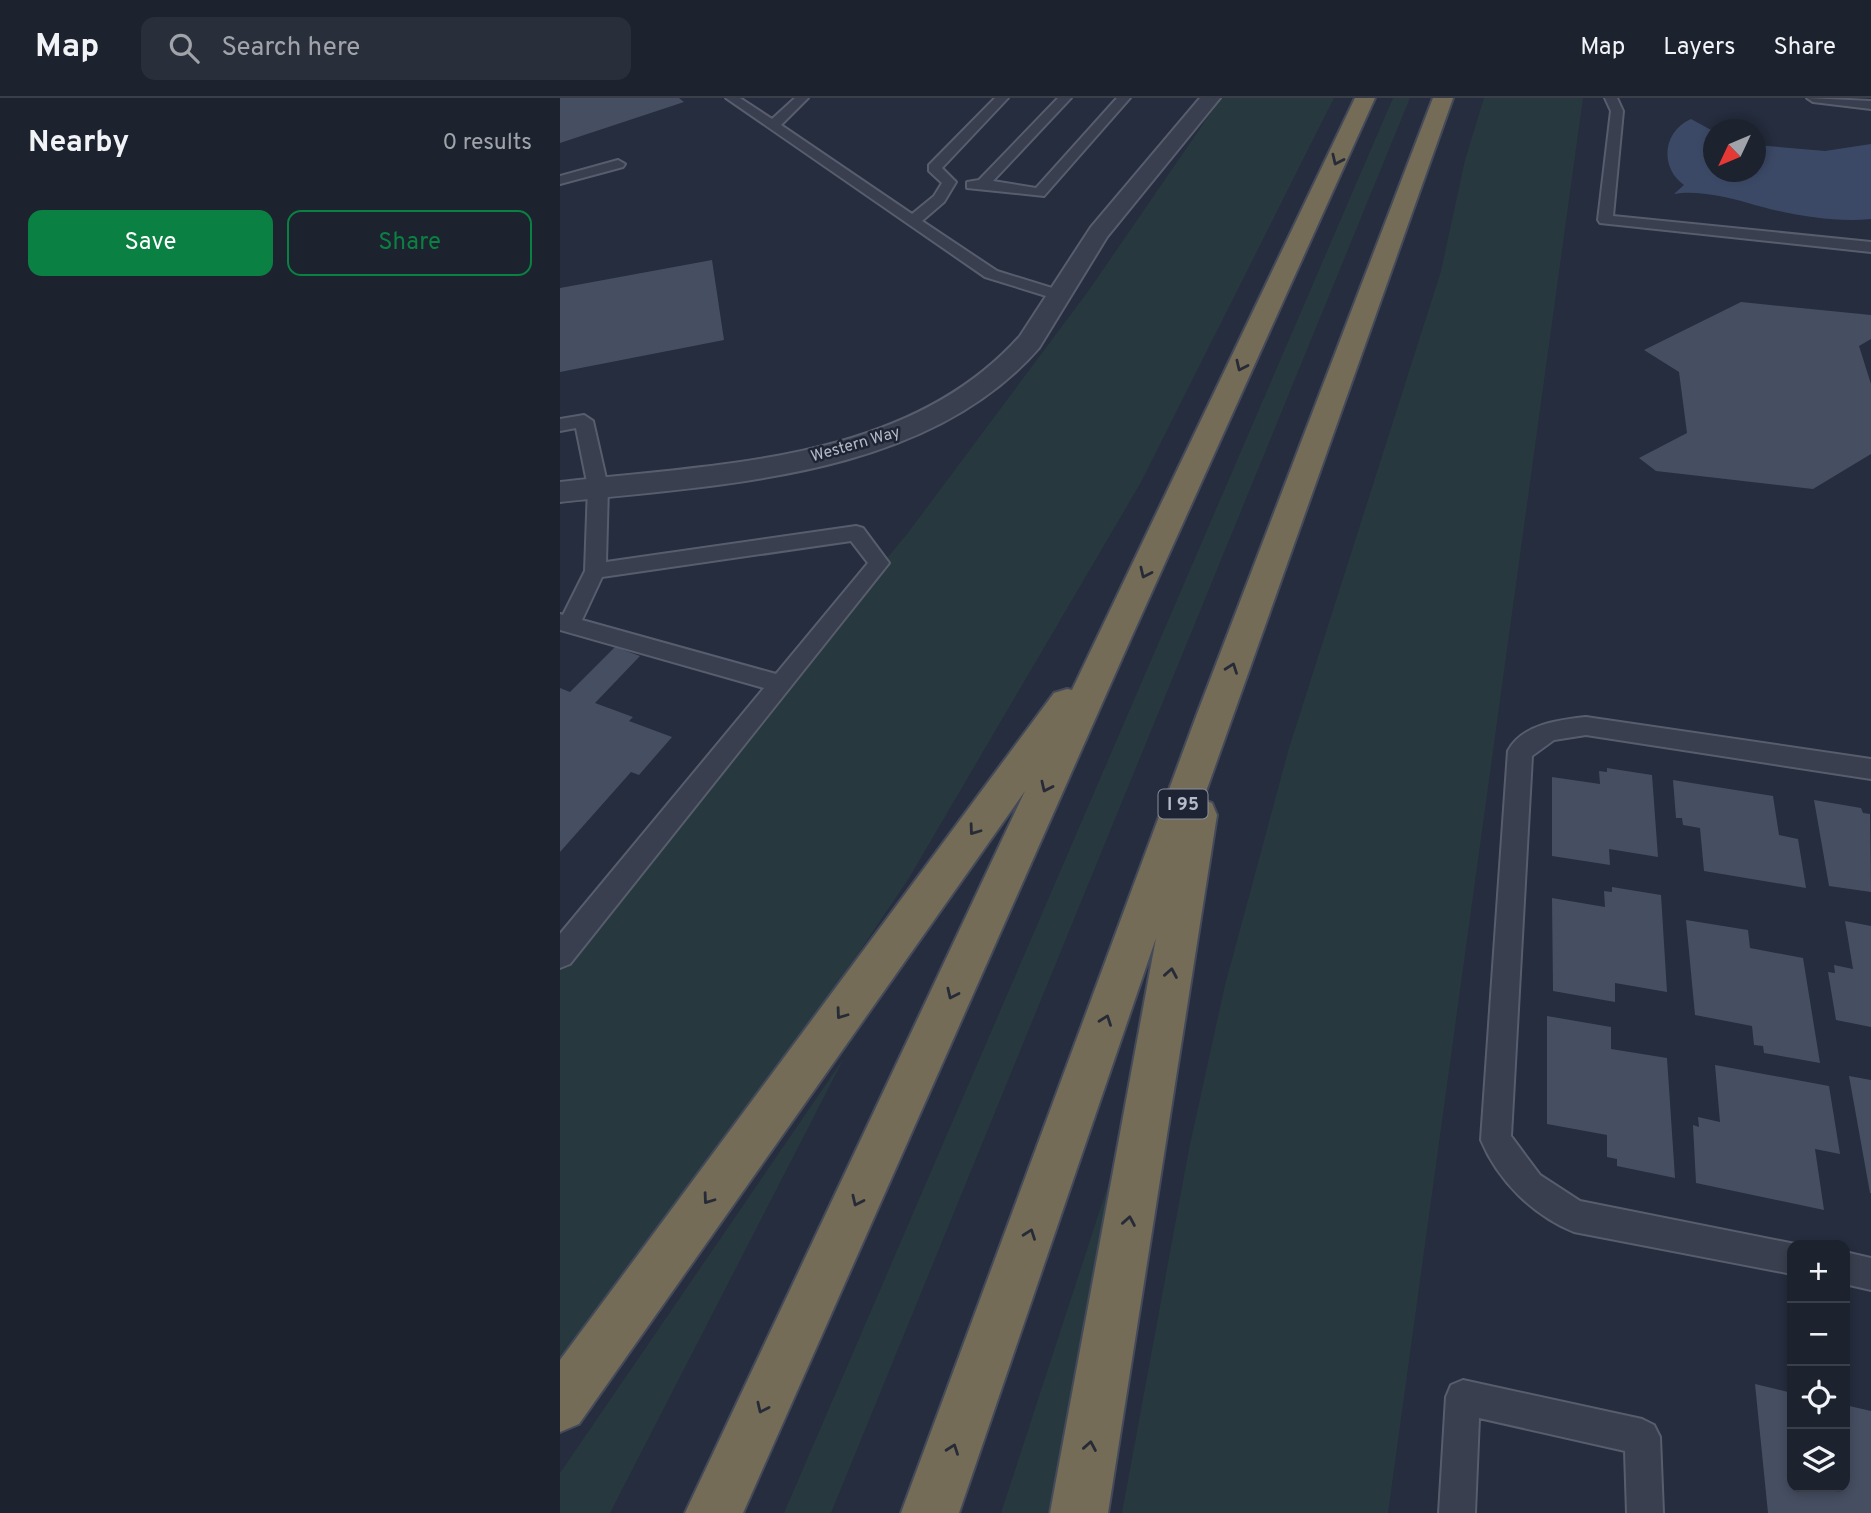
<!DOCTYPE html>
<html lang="en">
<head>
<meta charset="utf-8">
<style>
  :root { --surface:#1c222e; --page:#292f3a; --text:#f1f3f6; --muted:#a0a4aa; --line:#3a3f4a; --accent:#0b8043 }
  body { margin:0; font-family:Overpass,sans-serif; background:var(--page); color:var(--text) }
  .controls { position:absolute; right:21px; bottom:21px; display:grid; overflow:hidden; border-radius:14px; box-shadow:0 4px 10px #0003 }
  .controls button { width:63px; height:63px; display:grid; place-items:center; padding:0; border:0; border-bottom:2px solid var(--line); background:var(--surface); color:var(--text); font:35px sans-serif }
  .compass { position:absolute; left:1143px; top:21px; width:63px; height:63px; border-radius:50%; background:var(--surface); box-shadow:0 4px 10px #0003; rotate:226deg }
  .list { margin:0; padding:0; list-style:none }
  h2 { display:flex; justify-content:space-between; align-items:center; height:91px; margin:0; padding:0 28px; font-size:30px }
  h2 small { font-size:23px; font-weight:400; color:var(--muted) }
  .actions { display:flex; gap:14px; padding:21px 28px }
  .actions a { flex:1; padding:16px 0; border:2px solid var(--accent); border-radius:14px; text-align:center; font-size:24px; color:var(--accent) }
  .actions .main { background:var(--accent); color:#fff }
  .icon { flex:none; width:38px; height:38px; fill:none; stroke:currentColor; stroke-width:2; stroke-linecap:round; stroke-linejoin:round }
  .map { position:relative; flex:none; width:1311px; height:1415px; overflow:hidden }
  header { display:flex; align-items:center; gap:42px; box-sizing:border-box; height:98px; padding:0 35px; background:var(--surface); border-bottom:2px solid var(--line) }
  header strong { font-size:33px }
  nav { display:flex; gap:38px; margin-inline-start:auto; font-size:24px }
  .search { width:490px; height:63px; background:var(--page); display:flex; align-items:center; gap:18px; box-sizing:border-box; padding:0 24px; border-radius:14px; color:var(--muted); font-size:26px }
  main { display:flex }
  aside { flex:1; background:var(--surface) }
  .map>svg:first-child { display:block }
  .green { fill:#27393f }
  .water { fill:#3c4966 }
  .building { fill:#464f62 }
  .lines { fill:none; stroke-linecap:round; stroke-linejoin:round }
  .lane-casing { stroke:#575d6c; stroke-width:4 }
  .street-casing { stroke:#575d6c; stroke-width:4 }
  .highway-casing { stroke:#444a59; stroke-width:4 }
  .lane { fill:#393f4e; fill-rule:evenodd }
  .street { fill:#393f4e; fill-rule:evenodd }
  .highway { fill:#746c57; fill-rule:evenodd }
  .oneway { stroke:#272b37 }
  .labels { text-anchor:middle; stroke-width:5; stroke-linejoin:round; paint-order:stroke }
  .far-street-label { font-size:16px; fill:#b5bbc9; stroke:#1e2433 }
  .shield { fill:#1e2433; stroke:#888e9c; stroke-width:2 }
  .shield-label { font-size:18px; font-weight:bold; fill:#b5bbc9 }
</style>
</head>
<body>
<header>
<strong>Map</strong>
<div class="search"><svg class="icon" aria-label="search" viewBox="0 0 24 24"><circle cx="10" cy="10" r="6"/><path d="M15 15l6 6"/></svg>Search here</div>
<nav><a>Map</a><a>Layers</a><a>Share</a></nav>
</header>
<main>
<aside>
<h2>Nearby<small>0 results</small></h2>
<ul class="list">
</ul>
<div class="actions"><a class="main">Save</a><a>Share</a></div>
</aside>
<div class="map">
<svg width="1311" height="1415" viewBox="0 0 1311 1415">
  <rect width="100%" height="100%" fill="#252d3e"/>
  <path class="green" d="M661,0h113l-194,386 -231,394 -154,229 -195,269v-422l347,-420 182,-244z
    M833,0h17l-579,1415h-47z
    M924,0h99l-195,1415h-266l67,-364 36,-164 64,-237 152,-477 24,-111z
    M284,960l-234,455h-50v-40z
    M566,1032l-78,383h-47z"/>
  <path class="water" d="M1131,21l22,12 1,41h42v-27l69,6 46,-7v75c-39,4 -86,-5 -123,-16 -22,-6 -51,-13 -74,-9l10,-9c-25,-18 -21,-54 7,-66z"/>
  <path class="building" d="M0,0h119l5,4 -124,41z
    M152,162l12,80 -164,32v-84z
    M1181,204l130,13v24l-12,7 12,38v70l-58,35 -157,-18 -17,-13 48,-25 -8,-61 -35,-22z
    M55,549l25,9 -45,47 38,14 -4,4 43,16 -33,38 -8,-3 -71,80v-164l10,4z
    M1047,670l45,7 6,82 -49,-8 1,16 -58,-9v-79l48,7 -1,-13 8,1z
    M1113,682l100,16 6,39 19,4 8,49 -102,-17 -4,-43 -17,-3 -1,-7h-6z
    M1254,702l47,8 2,5 7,1 1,78 -42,-6z
    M1052,789l49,8 6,97 -52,-9v19l-62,-11 -1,-93 53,9 -1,-16 8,1z
    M1126,822l62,10 2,18 53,10 17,105 -56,-10 -1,-7 -9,-1 -2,-19 -57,-11z
    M1285,823l26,5v101l-35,-7 -8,-48 7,1 -1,-8 19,4z
    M987,918l64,11v22l56,9 8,120 -58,-12v-7l-10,-2v-22l-60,-11z
    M1155,967l114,21 11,68 -25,-5 9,61 -128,-27 -3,-58 6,2 -1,-10 22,5z
    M1289,978l22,4v113h-1z
    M1195,1286l37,9v94h53v-82l26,6v102h-103z"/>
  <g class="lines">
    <defs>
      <path id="lane" d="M166,0h14l32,21 23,-21h13l-27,27 131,89 22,-18 8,-13 -13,-12v-6l66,-67h13l-66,70 14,14 -12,20 -22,19 75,50 68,21 2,3 -8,5 -74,-23z
        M498,0h13l-78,83 43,7 81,-90h13l-86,98 -77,-8v-6l12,-2z
        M1045,0h12l6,13 -10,105 258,26v10l-271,-29 -2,-3 13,-109z
        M1247,0l64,3v8l-58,-7z
        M58,62l7,4 -2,3 -63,17v-8z
        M24,317l9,6 15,66 -2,75 250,-36 7,2 26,35 -319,401 -10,4v-34l204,-246 -204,-58v-16l3,1 22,-44 3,-84 -12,-59 -16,3v-12zM291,443l17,22 -92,111 -194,-54 20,-43z
        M1026,619l285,42v20l-285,-44 -32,5 -22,16 -21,380 29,39 40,26 220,44h-8v29l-218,-42c-41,-17 -76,-51 -93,-92l27,-389c14,-27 51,-31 78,-34z
        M1285,1154l26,6v32l-26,-6z
        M903,1282l179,39 12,6 6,12 3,76h-36l-2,-62 -146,-33 -4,95h-36l7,-116 5,-12z"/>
      <path id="street" d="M640,0h20l-113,139 -68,111c-114,131 -319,136 -479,154v-20c157,-18 347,-19 460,-146l71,-109z"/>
      <path id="highway" d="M795,0h20l-243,538 -389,877h-58l340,-722 -446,633 -19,8v-72l494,-667 13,-4 5,1z
        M873,0h20l-250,702 9,3 5,12 -109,698h-58l106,-575 -197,575h-58l296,-799z"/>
    </defs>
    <use href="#lane" class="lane-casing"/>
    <use href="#street" class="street-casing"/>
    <use href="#highway" class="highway-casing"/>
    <use href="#lane" class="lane"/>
    <use href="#street" class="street"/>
    <use href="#highway" class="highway"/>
  </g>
  <defs><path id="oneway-chevron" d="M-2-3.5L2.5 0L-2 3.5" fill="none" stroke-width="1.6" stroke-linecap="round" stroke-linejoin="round" transform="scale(1.75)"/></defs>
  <g class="oneway">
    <use href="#oneway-chevron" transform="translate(777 62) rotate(115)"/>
    <use href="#oneway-chevron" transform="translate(681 268) rotate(115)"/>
    <use href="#oneway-chevron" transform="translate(585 475) rotate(115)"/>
    <use href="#oneway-chevron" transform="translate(672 570) rotate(-70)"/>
    <use href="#oneway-chevron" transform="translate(486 689) rotate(115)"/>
    <use href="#oneway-chevron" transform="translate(414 732) rotate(126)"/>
    <use href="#oneway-chevron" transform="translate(611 875) rotate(-80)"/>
    <use href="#oneway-chevron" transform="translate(392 896) rotate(115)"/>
    <use href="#oneway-chevron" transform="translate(281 916) rotate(126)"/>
    <use href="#oneway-chevron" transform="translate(546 922) rotate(-70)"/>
    <use href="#oneway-chevron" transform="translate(148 1101) rotate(126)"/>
    <use href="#oneway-chevron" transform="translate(297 1103) rotate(115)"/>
    <use href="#oneway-chevron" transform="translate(569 1123) rotate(-80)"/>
    <use href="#oneway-chevron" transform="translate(470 1136) rotate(-70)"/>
    <use href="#oneway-chevron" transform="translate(202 1310) rotate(115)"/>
    <use href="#oneway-chevron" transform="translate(530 1348) rotate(-80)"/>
    <use href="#oneway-chevron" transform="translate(393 1351) rotate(-70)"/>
  </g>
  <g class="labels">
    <g class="far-street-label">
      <text transform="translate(295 345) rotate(-16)" y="6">Western Way</text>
    </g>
    <rect class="shield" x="598.5" y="691.5" width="49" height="29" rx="5"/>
    <g class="shield-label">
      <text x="623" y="712">I 95</text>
    </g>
  </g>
</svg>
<div class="controls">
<button>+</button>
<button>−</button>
<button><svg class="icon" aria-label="locate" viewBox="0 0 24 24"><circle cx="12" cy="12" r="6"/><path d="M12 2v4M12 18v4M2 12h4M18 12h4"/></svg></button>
<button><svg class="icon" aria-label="layers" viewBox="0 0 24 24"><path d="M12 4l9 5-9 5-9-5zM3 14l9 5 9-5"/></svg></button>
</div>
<svg class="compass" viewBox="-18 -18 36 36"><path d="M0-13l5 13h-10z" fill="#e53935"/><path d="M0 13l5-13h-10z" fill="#a0a4aa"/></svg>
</div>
</main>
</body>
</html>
